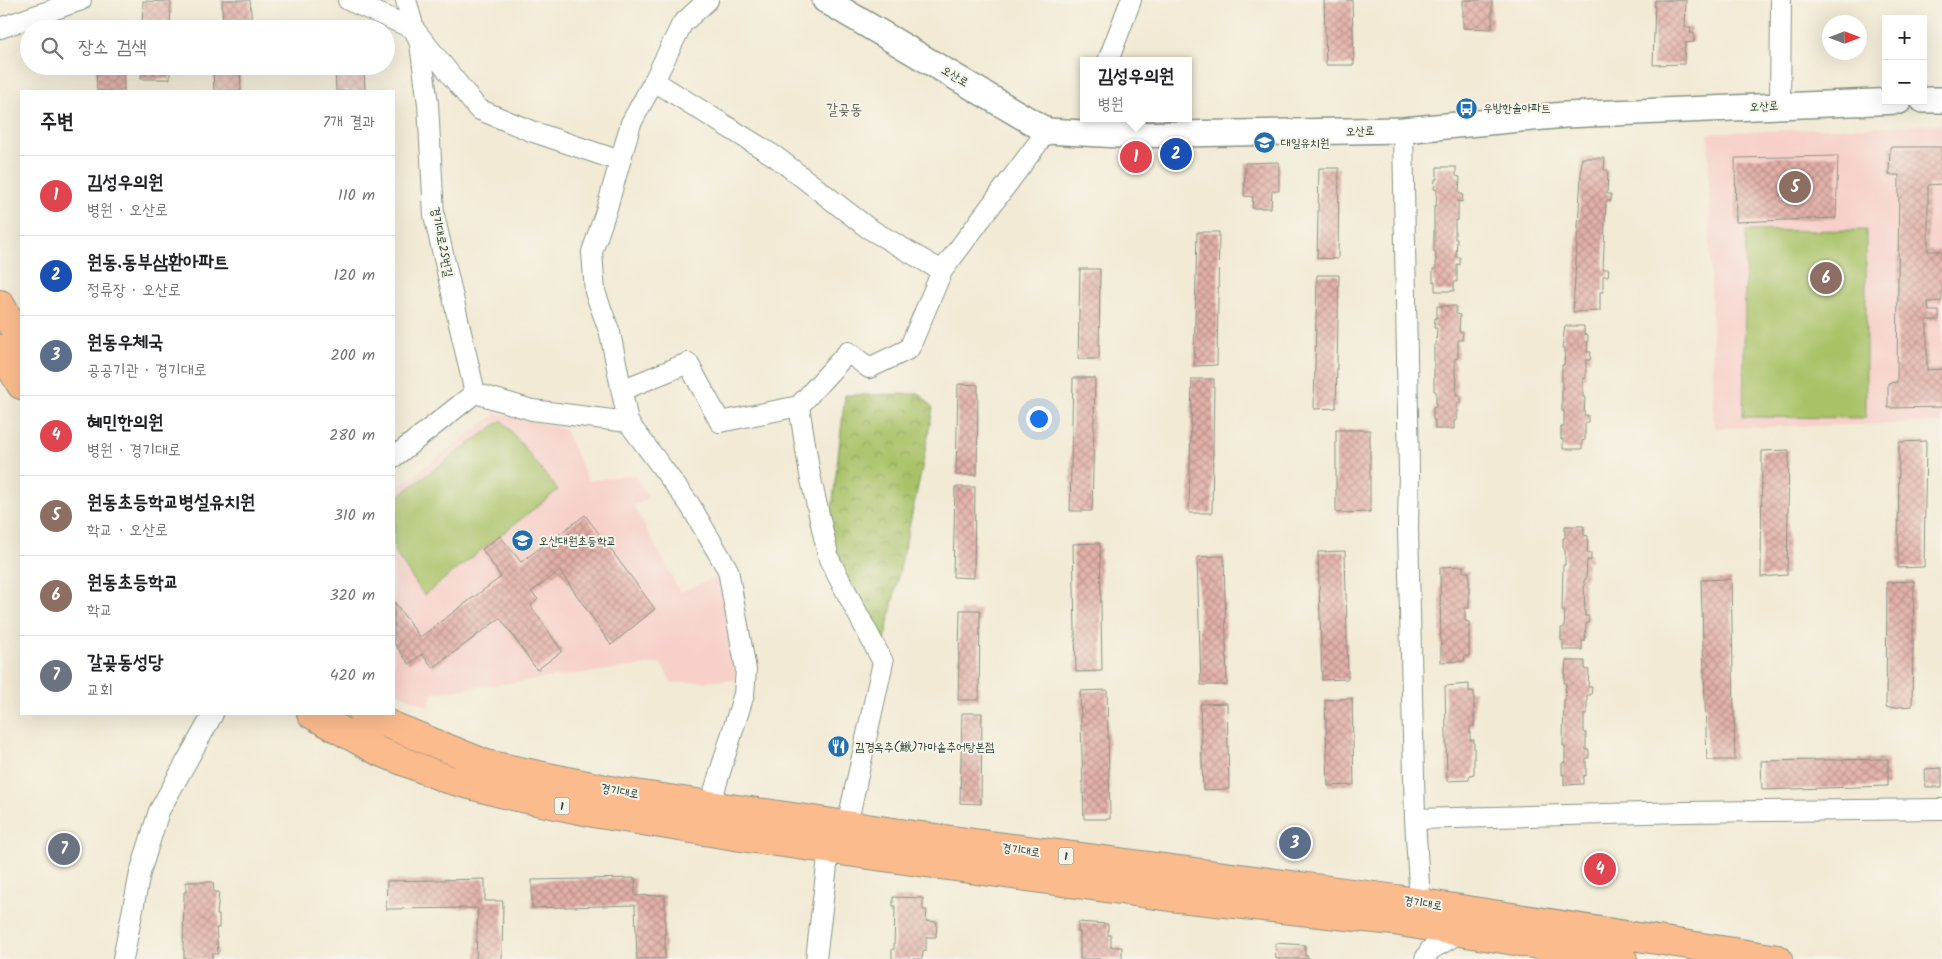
<!DOCTYPE html>
<html lang="ko">
<head>
<meta charset="utf-8">
<style>
  :root { --surface:#fff; --page:#f2f2f2; --text:#202124; --muted:#757577; --line:#e0e0e0; --accent:#1f6fb2 }
  body { margin:0; font-family:Kalam,"LXGW WenKai TC","Poor Story",sans-serif; background:var(--page); color:var(--text) }
  .controls { position:absolute; right:15px; top:15px; display:grid; overflow:hidden; border-radius:0px; box-shadow:0 5px 20px #0002 }
  .controls button { width:45px; height:45px; display:grid; place-items:center; padding:0; border:0; border-bottom:1px solid var(--line); background:var(--surface); color:var(--text); font:25px sans-serif }
  .compass { position:absolute; left:1822px; top:15px; width:45px; height:45px; border-radius:50%; background:var(--surface); box-shadow:0 5px 20px #0002; rotate:90deg }
  .you { position:absolute; left:1038px; top:418px; width:18px; height:18px; margin:-12px; border:4px solid #fff; border-radius:50%; background:#1a73e8; box-shadow:0 0 0 8px #1a73e833 }
  .badge { display:grid; place-items:center; width:32px; height:32px; border-radius:50%; background:var(--accent); color:#fff; font-size:16px; font-weight:700 }
  .pin { position:absolute; translate:-50% -50%; border:2px solid #fff; box-shadow:0 1px 5px #0006 }
  .popup { position:absolute; left:1080px; top:57px; width:112px; height:65px; box-sizing:border-box; display:grid; place-content:center; border-radius:0px; background:var(--surface); filter:drop-shadow(0 1px 4px #0005); font-size:16px; white-space:nowrap; color:var(--muted) }
  .popup b { font-size:19px; color:var(--text) }
  .popup::after { content:''; position:absolute; left:50%; top:100%; margin-left:-10px; border:10px solid transparent; border-top-color:var(--surface) }
  .list { margin:0; padding:0; list-style:none }
  h2 { display:flex; justify-content:space-between; align-items:center; height:65px; margin:0; padding:0 20px; font-size:21px }
  h2 small { font-size:16px; font-weight:400; color:var(--muted) }
  .list li { display:grid; grid-template-columns:32px 1fr auto; gap:15px; align-items:center; box-sizing:border-box; height:80px; padding:0 20px; border-top:1px solid var(--line) }
  .list b { display:block; font-size:19px; white-space:nowrap }
  .list p { margin:0; font-size:16px; white-space:nowrap; color:var(--muted) }
  .list em { font-size:16px; font-style:normal; color:var(--muted) }
  .icon { flex:none; width:28px; height:28px; fill:none; stroke:currentColor; stroke-width:2; stroke-linecap:round; stroke-linejoin:round }
  .map { position:relative; flex:none; width:1942px; height:959px; overflow:hidden }
  .search { position:absolute; background:var(--surface); box-shadow:0 5px 20px #0002; left:20px; top:20px; width:375px; height:55px; display:flex; align-items:center; gap:12px; box-sizing:border-box; padding:0 18px; border-radius:28px; color:var(--muted); font-size:19px }
  .panel { position:absolute; background:var(--surface); box-shadow:0 5px 20px #0002; left:20px; top:90px; width:375px; height:625px; border-radius:0px }
  .map>svg:first-child { display:block }
  .built { fill:#f7d0ca }
  .park { fill:url(#park-crowns); stroke:#64804e }
  .garden { fill:#a9c268; stroke:#64804e }
  .building { fill:url(#building-cross-hatch) }
  .lines { fill:none; stroke-linecap:round; stroke-linejoin:round }
  .minor-casing { stroke:#889484; stroke-width:22 }
  .tertiary-casing { stroke:#889484; stroke-width:28 }
  .primary-casing { stroke:#889484; stroke-width:30 }
  .minor { stroke:#fff; stroke-width:20 }
  .tertiary { stroke:#fff; stroke-width:25 }
  .primary { stroke:#fbbb8d; stroke-width:28 }
  .labels { text-anchor:middle; stroke-width:4; stroke-linejoin:round; paint-order:stroke }
  .shield { fill:#f7f3e8; stroke:#60746a; stroke-width:1 }
  .shield-label { font-size:11px; font-weight:bold; fill:#1f3d34 }
  .street-label { font-size:12px; fill:#1f3d34; stroke:#f7f3e8 }
  .poi-label { font-size:12px; fill:#1f3d34; stroke:#f7f3e8; text-anchor:start }
  .quarter-label { font-size:15px; fill:#64655d; stroke:#f7f3e8 }
</style>
</head>
<body>
<div class="map">
<svg width="1942" height="959" viewBox="0 0 1942 959">
  <defs>
    <pattern id="park-crowns" width="20" height="18" patternUnits="userSpaceOnUse" patternTransform="scale(1.25)"><rect width="20" height="18" fill="#a9c268"/><path d="M2 6a3 3 0 1 1 6 0M12 15a3 3 0 1 1 6 0" fill="none" stroke="#899f56"/></pattern>
    <pattern id="building-cross-hatch" width="8" height="8" patternUnits="userSpaceOnUse" patternTransform="scale(1.25)"><rect width="8" height="8" fill="#e3b0a8"/><path d="M0 0l8 8M0 8l8-8" fill="none" stroke="#b7908a"/></pattern>
  </defs>
  <rect width="100%" height="100%" fill="#f7f3e8"/>
  <filter id="ink" filterUnits="userSpaceOnUse"><feTurbulence type="fractalNoise" baseFrequency=".02" numOctaves="2"/><feDisplacementMap in="SourceGraphic" scale="10" xChannelSelector="R" yChannelSelector="G"/><feConvolveMatrix kernelMatrix="1 2 1 2 8 2 1 2 1" color-interpolation-filters="sRGB"/></filter>
  <filter id="wash" filterUnits="userSpaceOnUse"><feTurbulence type="fractalNoise" baseFrequency=".0096" numOctaves="4" result="noise"/><feDisplacementMap in="SourceGraphic" scale="20" xChannelSelector="R" yChannelSelector="G"/><feGaussianBlur stdDeviation="1.12" result="paint"/><feColorMatrix in="noise" values="0 0 0 0 0 0 0 0 0 0 0 0 0 0 0 0 0 1.4 0 .05"/><feComposite in="paint" operator="in"/></filter>
  <g filter="url(#wash)">
    <rect width="100%" height="100%" fill="#f2ead5"/>
    <path class="built" d="M1942,124v299l-228,5 -6,-295z
      M497,413l68,16 23,52 47,-7 13,24 -14,8 46,86 39,-16 17,104 -64,3 -11,-20 -228,30 -4,14 -35,-16v-201z"/>
    <path class="park" d="M920,394l13,14 -11,60 -39,179 -47,-83 -6,-37 15,-132z"/>
    <path class="garden" d="M1866,230v188l-123,-1 3,-186z
      M502,420l56,70 -134,105 -30,-44v-52z"/>
    <g id="blocks">
      <path class="building" d="M222,0h28l2,29h-29z
        M1324,0h28l2,65h-28z
        M1463,0h29v29l-29,-1z
        M1655,0h31l-1,27h6l-1,6h4v9l-9,1 -1,21 -31,1z
        M143,1l28,1 -1,27h-28z
        M96,66h27l1,25h-27z
        M142,66h28v13h-29z
        M213,66h27l1,25h-27z
        M335,66h29l1,25h-29z
        M1890,147h52v37l-14,1v66h14v50l-14,1 1,9h10v9h-12v50l15,-1v38l-54,1v-25l9,-1 2,-207h-10z
        M1838,156l-2,62 -100,4 -1,-64z
        M1582,158h23l-1,12h4l-1,24h4v7h-5l-3,68h6l-1,7h-5v16h-3v19l-27,1z
        M1279,162v29h-7l-1,17h-19l1,-11 -9,-1 1,-33z
        M1437,167h19v9l4,1 -1,17h4l-1,8 -4,-1v19l-3,1v18h2l-1,18h4v8l-3,-1v18h-3v9h-19v-10l-2,1v-13h3v-17h-2v-46h2l1,-16 -3,-1 1,-10h2z
        M1319,168h20l-1,91 -21,-1z
        M1197,232h22l-2,133 -23,1z
        M1080,269h20l-1,90h-21z
        M1317,275h22l-3,133 -22,1z
        M1437,306h19v8l4,1 -1,17h4l-1,8h-4v18l-3,1v18l2,1 -1,17h4v8h-3v17l-3,1v8h-19v-9h-2v-12l3,-1v-16h-2v-46h2l1,-17h-3l1,-10h2z
        M1565,326h19v8l4,1 -1,17h4l-1,8h-4v18l-3,1v18h2l-1,18h4v8h-3v17l-3,1v8h-19v-10l-2,1v-13h3v-16h-2v-46h2l1,-17h-3z
        M1073,378h22l-3,133h-22z
        M1192,379h22l-2,134h-23z
        M958,384l20,1 -1,90h-21z
        M1336,430h34v82l-34,1z
        M1926,441l-2,126 -26,1 1,-126z
        M1789,450l-2,125 -26,2 1,-126z
        M955,487h20l-1,91 -21,-1z
        M585,515l70,94 -44,36 -51,-74 -29,21 7,7 -7,7 31,45 -25,19 -37,-52 -67,50 -11,-14 -13,10 -15,-21v-41l26,35 81,-60 -19,-28 18,-13 21,26z
        M1565,526h19v9l4,1 -1,17h4v8l-4,-1 -1,19 -2,1 1,36h4l-1,8 -2,-1 -1,18h-3v9h-19v-10l-2,1v-13h3l1,-17h-3l1,-46h2v-16l-2,-1v-10h2z
        M1100,543l2,128 -26,1 -3,-128z
        M1345,551l3,128 -26,1 -4,-128z
        M1224,556l3,129h-26l-4,-128z
        M1463,566v6h6v36h-4v13l4,1v34h-4l-1,5 -23,1 -1,-95z
        M1731,579l4,181h-28l-6,-180z
        M1914,581l-2,125 -26,2 1,-126z
        M960,610h20l-1,90h-21z
        M1566,661h19v8l4,1 -1,17h4l-1,8h-4v19h-3v18l2,1v17h3v8h-3v17l-3,1v8l-19,1v-11l-2,1v-12l3,-1v-16h-2l1,-46h1l1,-17h-2z
        M1469,684v7h5v35l-4,1v13h4v34l-4,1 -1,5 -22,1 -2,-95z
        M1107,690l3,129h-26l-4,-128z
        M1352,698l2,87 -26,1 -3,-86z
        M1227,703l2,86 -26,1 -3,-86z
        M962,713h20l-1,91 -21,-1z
        M1888,759v27l-126,4 -1,-29z
        M1942,768v19h-16l-1,-18z
        M635,878v18l30,-1v64h-28l-2,-54 -103,3v-28z
        M485,879v22h18l-1,58h-26l2,-51 -92,1 1,-28z
        M186,882h27l1,10h5l-2,23h2v13h-3l2,26h-6v5h-28v-9h-1l1,-58h2z
        M893,897l30,1v12h4l-1,11 11,1 -1,15h-10v14l-3,1 -1,7h-30v-10h2l1,-43h-2z
        M1078,922l30,2v11h3v12h11v12h-42v-27h-2z
        M1275,943l30,2v11h3v3h-32z"/>
    </g>
  </g>
  <g filter="url(#ink)">
    <use href="#blocks" fill-opacity="0" stroke="#889484" stroke-width="1"/>
    <g class="lines">
      <defs>
        <path id="minor" d="M348,0l66,29 6,15 8,60 6,111 41,178 -81,64
          M406,0l8,29 64,80 53,22 89,30
          M708,0l-26,24 -28,57 -23,42 -25,88 -14,41 3,40 15,41 18,89 62,83 38,65 18,100 -2,24 -31,101 5,12 6,7
          M0,28l81,-28
          M1108,61l23,-61
          M654,81l122,76 92,71 74,43 105,-140
          M1780,106l1,-106
          M1403,130l6,341 -1,58 7,290 5,83
          M622,390l66,-27 32,59 79,-16
          M475,393l57,17 96,12
          M1415,819l270,-7 257,-3
          M123,959l17,-86 19,-62 54,-97
          M816,959l13,-110 18,-24 36,-163 -54,-103 -19,-84 -11,-69 49,-54 21,16 40,-19 33,-78
          M1425,959l5,-9 31,-18"/>
        <path id="tertiary" d="M825,0l222,131 72,4 284,-5 162,-15 334,-14
          M1923,100h19"/>
        <path id="primary" d="M0,304l21,37
          M0,349l21,36
          M311,714l67,37 69,28 61,16 91,19 142,23 429,60 224,24 229,38
          M363,714l123,50 129,27 299,44 483,64 381,60"/>
      </defs>
      <use href="#minor" class="minor-casing"/>
      <use href="#tertiary" class="tertiary-casing"/>
      <use href="#primary" class="primary-casing"/>
      <use href="#minor" class="minor"/>
      <use href="#tertiary" class="tertiary"/>
      <use href="#primary" class="primary"/>
    </g>
  </g>
  <defs>
    <symbol id="bus-disc" viewBox="-11 -11 22 22"><circle r="9.5" fill="#1f6fb2" stroke="#f7f3e8"/><path d="M-5-6H5V4H4V6H2V4H-2V6H-4V4H-5ZM-3.5-4V0h7V-4ZM-3.5 1.2v1.5H-2V1.2ZM2 1.2v1.5H3.5V1.2Z" fill="#fff"/></symbol>
    <symbol id="school-disc" viewBox="-11 -11 22 22"><circle r="9.5" fill="#1f6fb2" stroke="#f7f3e8"/><path d="M0-5L7-2L0 1L-7-2ZM-4 1L0 2.5L4 1V4Q0 6-4 4Z" fill="#fff"/></symbol>
    <symbol id="restaurant-disc" viewBox="-11 -11 22 22"><circle r="9.5" fill="#1f6fb2" stroke="#f7f3e8"/><path d="M-5-6h1v4h1v-4h1v4h1v-4h1v5L-1.5 .5V6h-2V.5L-5-1ZM5-6V6H3V1.5H1.5Q1.5-4 5-6Z" fill="#fff"/></symbol>
  </defs>
  <g fill-rule="evenodd">
    <use href="#bus-disc" x="1454" y="96" width="25" height="25"/>
    <use href="#school-disc" x="1252" y="130" width="25" height="25"/>
    <use href="#school-disc" x="510" y="528" width="25" height="25"/>
    <use href="#restaurant-disc" x="826" y="734" width="25" height="25"/>
  </g>
  <g class="labels">
    <g class="shield">
      <rect x="554.5" y="797.5" width="15" height="17" rx="4"/>
      <rect x="1058.5" y="847.5" width="15" height="17" rx="4"/>
    </g>
    <g class="shield-label">
      <text x="562" y="810">1</text>
      <text x="1066" y="860">1</text>
    </g>
    <g class="street-label">
      <text transform="translate(955 76) rotate(30)" y="4">오산로</text>
      <text transform="translate(1764 106) rotate(-3)" y="4">오산로</text>
      <text transform="translate(1360 131) rotate(-2)" y="4">오산로</text>
      <text transform="translate(442 242) rotate(79)" y="4">경기대로25번길</text>
      <text transform="translate(620 791) rotate(10)" y="4">경기대로</text>
      <text transform="translate(1021 850) rotate(8)" y="4">경기대로</text>
      <text transform="translate(1423 903) rotate(9)" y="4">경기대로</text>
    </g>
    <g class="poi-label">
      <text x="1483" y="112">우방한솔아파트</text>
      <text x="1281" y="147">대일유치원</text>
      <text x="539" y="545">오산대원초등학교</text>
      <text x="855" y="751">김경옥추(鰍)가마솥추어탕본점</text>
    </g>
    <g class="quarter-label">
      <text x="844" y="114">갈곶동</text>
    </g>
  </g>
</svg>
<div class="controls">
<button>+</button>
<button>−</button>
</div>
<svg class="compass" viewBox="-18 -18 36 36"><path d="M0-13l5 13h-10z" fill="#e53935"/><path d="M0 13l5-13h-10z" fill="#757577"/></svg>
<div class="you"></div>
<div class="pin badge" style="left:1136px;top:157px;background:#e0444e">1</div>
<div class="popup"><b>김성우의원</b>병원</div>
<div class="pin badge" style="left:1176px;top:154px;background:#1a4fb4">2</div>
<div class="pin badge" style="left:1295px;top:843px;background:#5c6f8a">3</div>
<div class="pin badge" style="left:1600px;top:869px;background:#e0444e">4</div>
<div class="pin badge" style="left:1795px;top:187px;background:#8d6e63">5</div>
<div class="pin badge" style="left:1826px;top:278px;background:#8d6e63">6</div>
<div class="pin badge" style="left:64px;top:849px;background:#6b7280">7</div>
<div class="search"><svg class="icon" aria-label="search" viewBox="0 0 24 24"><circle cx="10" cy="10" r="6"/><path d="M15 15l6 6"/></svg>장소 검색</div>
<section class="panel">
<h2>주변<small>7개 결과</small></h2>
<ul class="list">
<li><span class="badge" style="background:#e0444e">1</span><div><b>김성우의원</b><p>병원 · 오산로</p></div><em>110 m</em></li>
<li><span class="badge" style="background:#1a4fb4">2</span><div><b>원동.동부삼환아파트</b><p>정류장 · 오산로</p></div><em>120 m</em></li>
<li><span class="badge" style="background:#5c6f8a">3</span><div><b>원동우체국</b><p>공공기관 · 경기대로</p></div><em>200 m</em></li>
<li><span class="badge" style="background:#e0444e">4</span><div><b>혜민한의원</b><p>병원 · 경기대로</p></div><em>280 m</em></li>
<li><span class="badge" style="background:#8d6e63">5</span><div><b>원동초등학교병설유치원</b><p>학교 · 오산로</p></div><em>310 m</em></li>
<li><span class="badge" style="background:#8d6e63">6</span><div><b>원동초등학교</b><p>학교</p></div><em>320 m</em></li>
<li><span class="badge" style="background:#6b7280">7</span><div><b>갈곶동성당</b><p>교회</p></div><em>420 m</em></li>
</ul>
</section>
</div>
</body>
</html>
